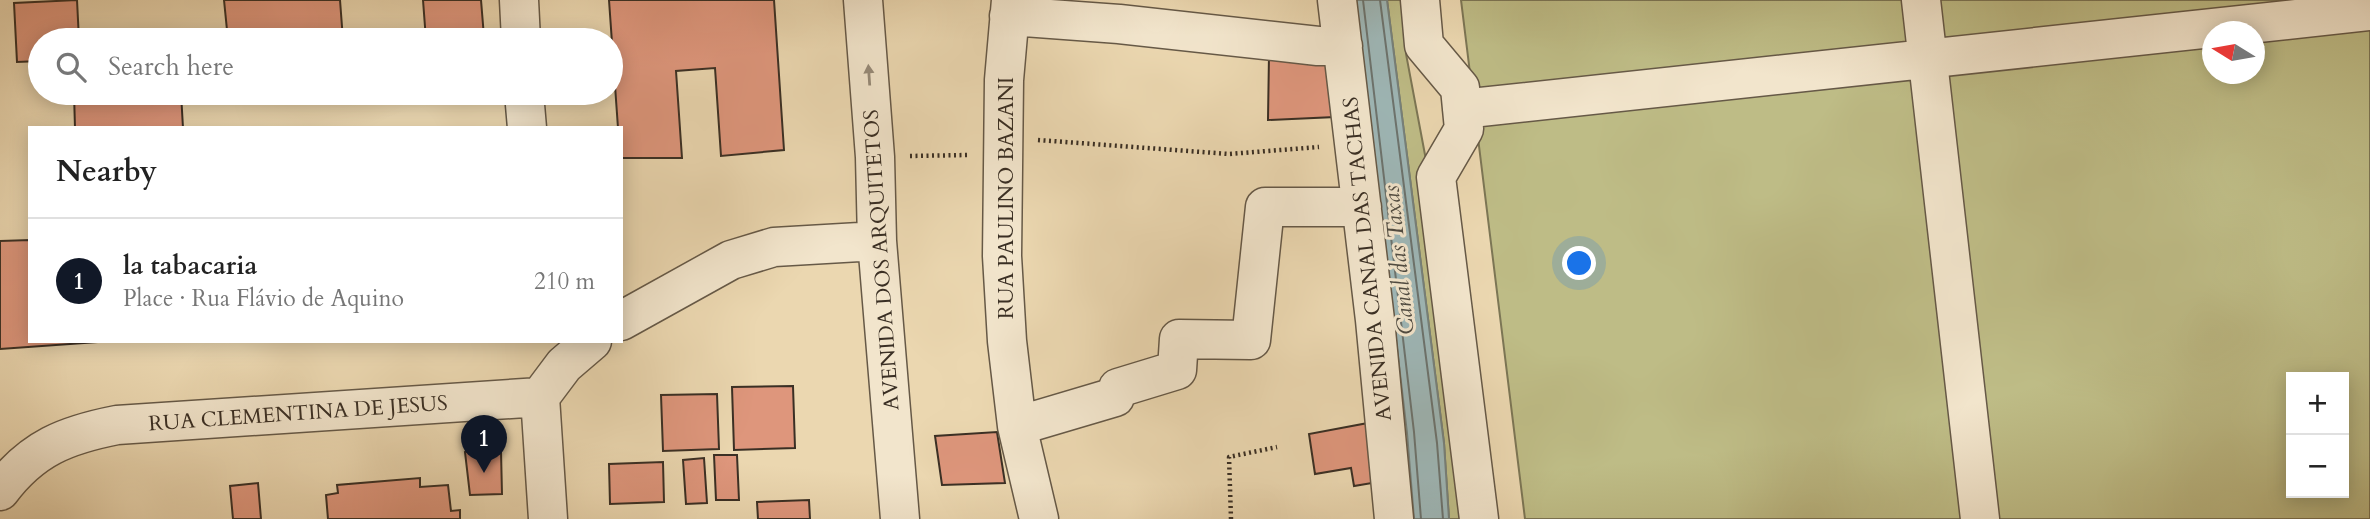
<!DOCTYPE html>
<html lang="en">
<head>
<meta charset="utf-8">
<style>
  :root { --surface:#fff; --page:#f6f6f6; --text:#222; --muted:#767676; --line:#e0e0e0; --accent:#111827 }
  body { margin:0; font-family:Cardo,serif; background:var(--page); color:var(--text) }
  .controls { position:absolute; right:21px; bottom:21px; display:grid; overflow:hidden; border-radius:0px; box-shadow:0 4px 18px #0003 }
  .controls button { width:63px; height:63px; display:grid; place-items:center; padding:0; border:0; border-bottom:2px solid var(--line); background:var(--surface); color:var(--text); font:35px sans-serif }
  .compass { position:absolute; left:2202px; top:21px; width:63px; height:63px; border-radius:50%; background:var(--surface); box-shadow:0 4px 18px #0003; rotate:281deg }
  .you { position:absolute; left:1580px; top:264px; width:24px; height:24px; margin:-18px; border:5px solid #fff; border-radius:50%; background:#1a73e8; box-shadow:0 0 0 10px #1a73e833 }
  .badge { display:grid; place-items:center; width:46px; height:46px; border-radius:50%; background:var(--accent); color:#fff; font-size:23px; font-weight:700 }
  .pin { position:absolute; translate:-50% -58px; filter:drop-shadow(0 2px 4px #0008) }
  .pin::after { content:''; position:absolute; top:37px; width:24px; height:21px; background:inherit; clip-path:polygon(0 0,100% 0,50% 100%) }
  .list { margin:0; padding:0; list-style:none }
  h2 { display:flex; justify-content:space-between; align-items:center; height:91px; margin:0; padding:0 28px; font-size:30px }
  h2 small { font-size:23px; font-weight:400; color:var(--muted) }
  .list li { display:grid; grid-template-columns:46px 1fr auto; gap:21px; align-items:center; box-sizing:border-box; height:126px; padding:0 28px; border-top:2px solid var(--line) }
  .list b { display:block; font-size:26px; white-space:nowrap }
  .list p { margin:0; font-size:23px; white-space:nowrap; color:var(--muted) }
  .list em { font-size:23px; font-style:normal; color:var(--muted) }
  .icon { flex:none; width:38px; height:38px; fill:none; stroke:currentColor; stroke-width:2; stroke-linecap:round; stroke-linejoin:round }
  .map { position:relative; flex:none; width:2370px; height:519px; overflow:hidden }
  .search { position:absolute; background:var(--surface); box-shadow:0 4px 18px #0003; left:28px; top:28px; width:595px; height:77px; display:flex; align-items:center; gap:18px; box-sizing:border-box; padding:0 24px; border-radius:38px; color:var(--muted); font-size:26px }
  .panel { position:absolute; background:var(--surface); box-shadow:0 4px 18px #0003; left:28px; top:126px; width:595px; height:217px; border-radius:0px }
  .map>svg:first-child { display:block }
  .green { fill:#bebc86; stroke:#7c7655; stroke-width:2; fill-rule:evenodd }
  .water { fill:#9eb7b7; stroke:#76817c; stroke-width:2 }
  .lines { fill:none; stroke-linecap:round; stroke-linejoin:round }
  .shore { stroke:#6c736e; stroke-width:2 }
  .building { fill:#de967c; stroke:#3a2f24; stroke-width:2 }
  .minor-casing { stroke:#665947; stroke-width:41 }
  .path { stroke:#3a2f24; stroke-width:4.5; stroke-dasharray:2 3.5; stroke-linecap:butt }
  .minor { stroke:#f2e5cc; stroke-width:38 }
  .oneway { fill:#968a78 }
  .labels { text-anchor:middle; stroke-width:6; stroke-linejoin:round; paint-order:stroke }
  .street-label { font-size:21px; fill:#3a2f24; stroke:#f2e5cc }
  .water-label { font-size:23px; font-style:italic; fill:#4e4a41; stroke:#f2e5cc }
</style>
</head>
<body>
<div class="map">
<svg width="2370" height="519" viewBox="0 0 2370 519">
  <rect width="100%" height="100%" fill="#ebd7b0"/>
  <filter id="stains"><feTurbulence type="fractalNoise" baseFrequency=".00286" numOctaves="4"/><feColorMatrix values="0 0 0 0 .2 0 0 0 0 .09 0 0 0 0 .02 0 0 0 .5 -.17"/></filter>
  <radialGradient id="worn" r=".72"><stop offset=".6" stop-color="#630" stop-opacity="0"/><stop offset="1" stop-color="#630" stop-opacity=".3"/></radialGradient>
  <path class="green" d="M1387,0h16l3,54 20,106 44,359h-21l-5,-76z
    M1461,0h909v519h-845zM2212,32h42v42h-42zM2291,377h53v116h-53z"/>
  <path class="water" d="M1356,0h31l57,443 5,76h-35l-7,-86z"/>
  <g class="lines">
    <path class="shore" d="M1363,0l51,432 7,87
      M1380,0l57,443 6,76"/>
  </g>
  <path class="building" d="M77,0l2,40h-39v21l-23,1 -3,-59z
    M224,0h116l3,40h-115z
    M423,0h58l3,37 -58,3z
    M609,0h165l10,150 -63,6 -6,-88 -39,3 6,87h-61v-30h-3z
    M1269,55l58,7 8,55 -67,3z
    M74,93h107l2,35h-108z
    M30,240v101l68,1 -98,7v-108z
    M793,386l2,62 -61,2 -2,-63z
    M717,394l2,55 -56,2 -2,-56z
    M1368,423l10,59 -24,4 -3,-18 -36,6 -6,-40z
    M997,432l8,51 -63,2 -7,-49z
    M471,451h30l1,43 -32,1 -5,-43z
    M714,455h23l2,45h-23z
    M704,458l3,45 -21,1 -3,-44z
    M663,462l1,40 -54,2 -1,-40z
    M420,478v9l28,-2 3,26 9,-1v9h-132l-2,-24 12,-2 -1,-8z
    M258,483l3,36h-28l-3,-33z
    M809,500l1,19h-52l-1,-17z"/>
  <g class="lines">
    <defs>
      <path id="minor" d="M519,0l2,40
        M863,0l12,157 2,84 23,278
        M1011,0l-7,80 -2,176 5,85 10,85 22,93
        M1337,0l38,320 19,199
        M1420,0l4,45 36,43 4,41 -28,48 43,342
        M1921,0l59,519
        M1009,16l110,8 199,22h25
        M524,93l3,35
        M1462,109l908,-98
        M621,321l110,-61 43,-13 103,-6
        M540,397l8,122
        M1017,426l98,-29 3,-9 59,-18 2,-31 72,1 14,-133h97
        M0,491c32,-43 66,-56 117,-66l423,-28 24,-32 28,-24"/>
    </defs>
    <use href="#minor" class="minor-casing"/>
    <path class="path" d="M1038,140l191,14 90,-7
      M910,156l58,-1
      M1231,519l-2,-62 48,-10"/>
    <use href="#minor" class="minor"/>
  </g>
  <defs><path id="oneway-solid" d="M-6-.8H1V-3.2L6.5 0L1 3.2V.8H-6Z" transform="scale(1.75)"/></defs>
  <use class="oneway" href="#oneway-solid" transform="translate(869 75) rotate(-94)"/>
  <g class="labels">
    <g class="street-label">
      <text transform="translate(1006 198) rotate(-90)" y="7">RUA PAULINO BAZANI</text>
      <text transform="translate(1367 259) rotate(-96)" y="7">AVENIDA CANAL DAS TACHAS</text>
      <text transform="translate(881 260) rotate(-94)" y="7">AVENIDA DOS ARQUITETOS</text>
      <text transform="translate(298 413) rotate(-4)" y="7">RUA CLEMENTINA DE JESUS</text>
    </g>
    <g class="water-label">
      <text transform="translate(1398 260) rotate(-96)" y="8">Canal das Taxas</text>
    </g>
  </g>
  <rect width="100%" height="100%" filter="url(#stains)"/>
  <rect width="100%" height="100%" fill="url(#worn)"/>
</svg>
<div class="controls">
<button>+</button>
<button>−</button>
</div>
<svg class="compass" viewBox="-18 -18 36 36"><path d="M0-13l5 13h-10z" fill="#e53935"/><path d="M0 13l5-13h-10z" fill="#767676"/></svg>
<div class="you"></div>
<div class="pin badge" style="left:484px;top:473px">1</div>
<div class="search"><svg class="icon" aria-label="search" viewBox="0 0 24 24"><circle cx="10" cy="10" r="6"/><path d="M15 15l6 6"/></svg>Search here</div>
<section class="panel">
<h2>Nearby<small></small></h2>
<ul class="list">
<li><span class="badge">1</span><div><b>la tabacaria</b><p>Place · Rua Flávio de Aquino</p></div><em>210 m</em></li>
</ul>
</section>
</div>
</body>
</html>
